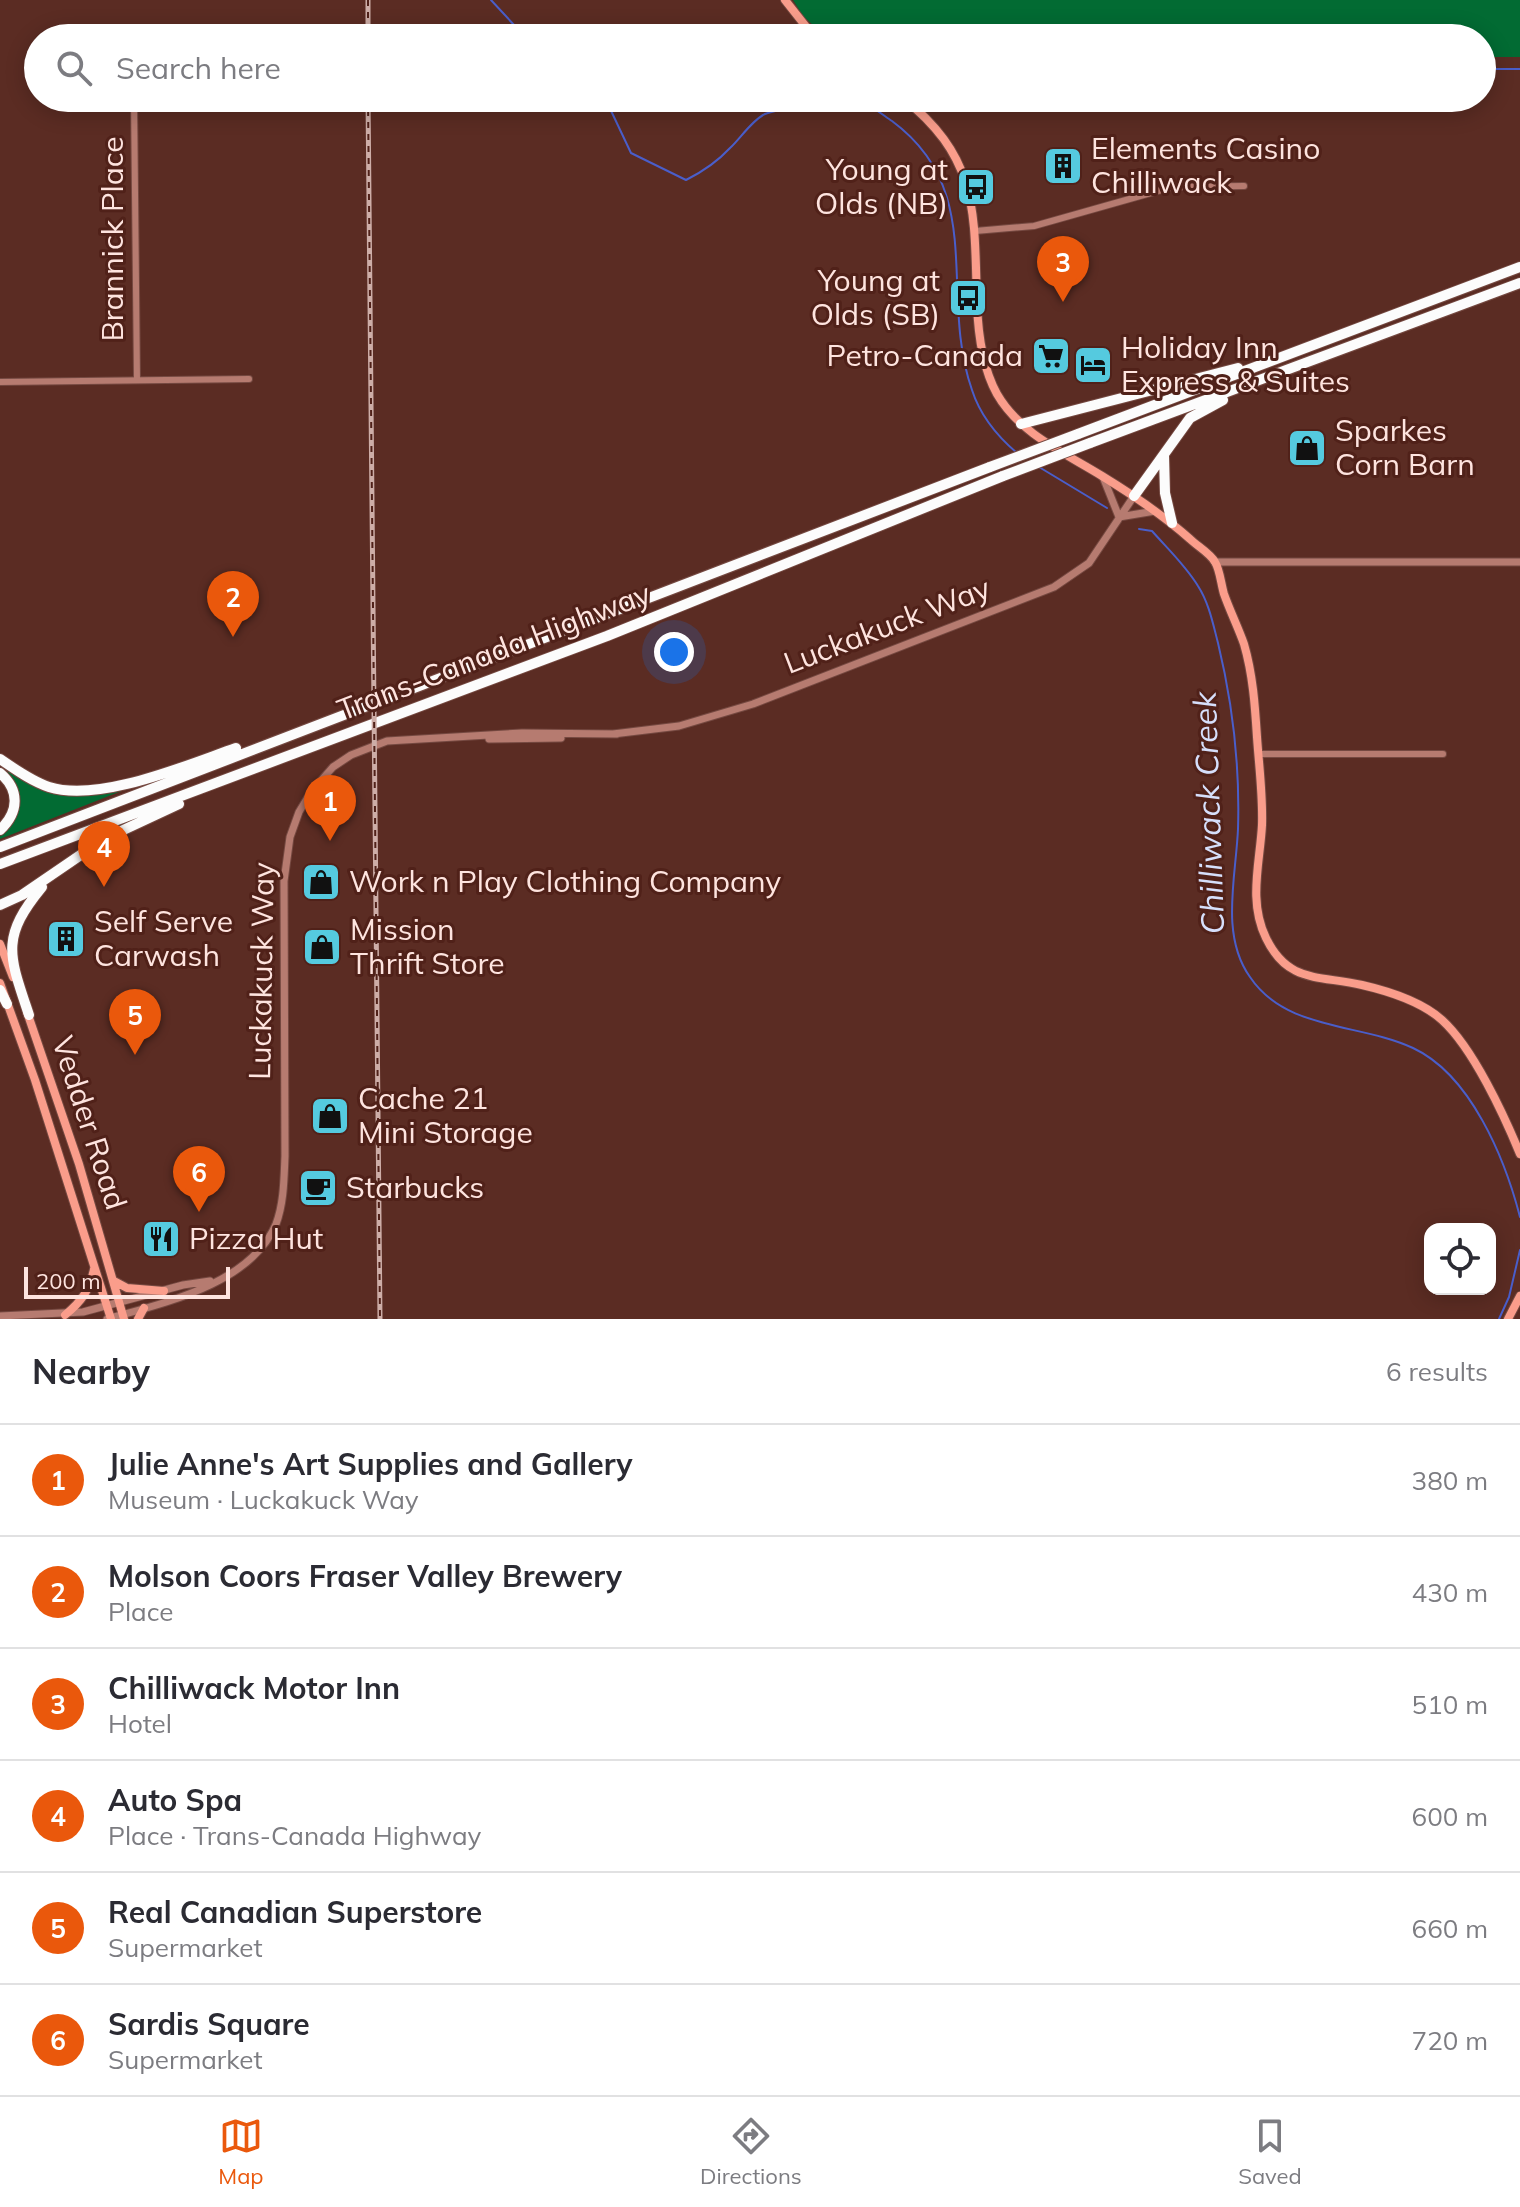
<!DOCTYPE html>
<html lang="en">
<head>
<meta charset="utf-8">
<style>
  :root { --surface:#fff; --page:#f2f2f3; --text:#2b2b33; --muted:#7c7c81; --line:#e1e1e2; --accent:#ea580c }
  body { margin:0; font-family:Mulish,sans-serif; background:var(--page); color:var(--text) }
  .controls { position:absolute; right:24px; bottom:24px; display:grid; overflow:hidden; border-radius:16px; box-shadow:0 4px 20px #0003 }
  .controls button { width:72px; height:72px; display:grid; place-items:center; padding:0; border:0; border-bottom:2px solid var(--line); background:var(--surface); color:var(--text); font:40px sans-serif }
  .scale { position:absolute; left:24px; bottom:20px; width:206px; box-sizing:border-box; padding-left:8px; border:4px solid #fee4df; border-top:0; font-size:22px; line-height:28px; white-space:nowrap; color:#fee4df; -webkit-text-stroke:6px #502119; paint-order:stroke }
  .you { position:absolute; left:674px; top:652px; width:28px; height:28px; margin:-20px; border:6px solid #fff; border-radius:50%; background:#1a73e8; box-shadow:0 0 0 12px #1a73e833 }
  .badge { display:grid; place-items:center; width:52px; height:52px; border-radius:50%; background:var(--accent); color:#fff; font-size:26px; font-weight:700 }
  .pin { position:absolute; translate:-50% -66px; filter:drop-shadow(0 2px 4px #0008) }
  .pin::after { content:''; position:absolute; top:42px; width:28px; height:24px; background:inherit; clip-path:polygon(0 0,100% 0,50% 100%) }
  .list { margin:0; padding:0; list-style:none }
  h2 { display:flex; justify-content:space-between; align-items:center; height:104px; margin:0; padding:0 32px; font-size:34px }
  h2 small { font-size:26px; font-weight:400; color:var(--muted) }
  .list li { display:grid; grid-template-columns:52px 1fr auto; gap:24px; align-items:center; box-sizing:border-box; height:112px; padding:0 32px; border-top:2px solid var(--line) }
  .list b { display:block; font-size:30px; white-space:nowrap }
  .list p { margin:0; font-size:26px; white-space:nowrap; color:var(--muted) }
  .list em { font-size:26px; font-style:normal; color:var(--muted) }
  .icon { flex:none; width:44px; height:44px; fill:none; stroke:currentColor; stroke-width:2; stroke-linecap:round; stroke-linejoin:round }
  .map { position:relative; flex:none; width:1520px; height:1319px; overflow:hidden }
  .search { position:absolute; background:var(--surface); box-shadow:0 4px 20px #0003; left:24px; right:24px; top:24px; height:88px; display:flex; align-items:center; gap:20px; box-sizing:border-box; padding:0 28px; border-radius:44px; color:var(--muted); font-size:30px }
  .sheet { height:776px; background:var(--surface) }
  nav { display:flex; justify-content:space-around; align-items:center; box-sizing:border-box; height:112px; border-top:2px solid var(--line); background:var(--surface); font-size:22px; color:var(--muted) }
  nav a { display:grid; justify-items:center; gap:4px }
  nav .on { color:var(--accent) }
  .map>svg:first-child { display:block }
  .green { fill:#026b33 }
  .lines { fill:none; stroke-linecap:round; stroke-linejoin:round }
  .stream { stroke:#4a5eca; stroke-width:2 }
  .minor-casing { stroke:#754941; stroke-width:8 }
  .tertiary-casing { stroke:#754941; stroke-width:9 }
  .secondary-casing { stroke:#754941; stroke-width:10 }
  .motorway-casing { stroke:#754941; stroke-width:12 }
  .minor { stroke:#b67b70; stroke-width:6 }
  .tertiary { stroke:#b67b70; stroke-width:7 }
  .secondary { stroke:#fa9d8b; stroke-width:8 }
  .motorway { stroke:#fcfcfc; stroke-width:10 }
  .rail-casing { stroke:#cdada7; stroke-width:5 }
  .rail { stroke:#502119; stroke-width:2; stroke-dasharray:6; stroke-linecap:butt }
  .motorway-bridge-casing { stroke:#754941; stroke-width:12; stroke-linecap:butt }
  .motorway-bridge { stroke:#fcfcfc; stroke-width:10 }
  .labels { text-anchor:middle; stroke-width:6; stroke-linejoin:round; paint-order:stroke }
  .poi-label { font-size:30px; fill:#fee4df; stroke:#502119; text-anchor:start }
  .street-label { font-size:30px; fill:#fee4df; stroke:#502119 }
  .water-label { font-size:32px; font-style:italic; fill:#d6dffb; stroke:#502119 }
</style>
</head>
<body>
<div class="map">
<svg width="1520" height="1319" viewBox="0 0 1520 1319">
  <rect width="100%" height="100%" fill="#5b2c23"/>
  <path class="green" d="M793,0h727v57h-38v-19h-655l-24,-22z
    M9,771l25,13 95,4 -129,51v-5c15,-24 29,-37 7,-62z"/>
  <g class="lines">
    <path class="stream" d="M491,0l24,26 17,12
      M1482,69h38
      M605,98l26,55 55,27c16,-8 32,-19 44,-32 10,-9 22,-28 35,-34 12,-5 84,-15 96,-12 10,3 22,13 31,19 96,71 46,172 80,269 8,25 25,46 45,63
      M1039,467l68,41
      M1139,529l13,2c15,17 34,35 46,55 11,17 15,38 20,57 15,62 22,123 20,186 -2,48 -18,106 12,148 36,54 110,46 163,71 58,27 92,111 107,169
      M1499,1319l10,-22 11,-47"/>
    <defs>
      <path id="minor" d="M134,98l3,282
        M975,231l59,-5 138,-39 72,-1
        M0,382l249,-3
        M1258,754h185"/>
      <path id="tertiary" d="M1103,477l16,40
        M1119,517l36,-6
        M1215,562h305
        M613,734l66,-8 74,-22 301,-117 35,-24 45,-67
        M489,739l72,-1
        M0,1316l83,-4 100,-27 27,-4
        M107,1319c57,-16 144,-35 169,-95 8,-21 8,-46 9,-68l-1,-275 6,-44 9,-25 12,-20 22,-25 18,-12 36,-14 135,-8 95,1"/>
      <path id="secondary" d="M785,0l30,38
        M903,98c77,61 71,116 74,205 1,31 5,64 20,91 23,40 68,59 105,82 31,19 61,39 88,63 7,7 20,14 25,23 5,8 6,22 9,32 6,17 14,33 20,50 9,31 11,62 13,93 2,29 6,59 5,88 -2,38 -14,76 4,113 22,46 54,37 96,47 26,6 60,17 80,35 31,28 62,95 78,134
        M0,944l13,33
        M0,983l35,97 76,239
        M27,1012l52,152 45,155
        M114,1281l13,7 37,3
        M65,1315c16,-13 25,-25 29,-46
        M138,1319l6,-11
        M1508,1319l12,-23"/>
      <path id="motorway" d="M1021,424l217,-56
        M1078,434l442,-167
        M1090,443l430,-160
        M1164,456l1,37 7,30
        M1134,496l56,-78 33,-18
        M0,759c15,10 31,22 49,28 50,16 138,-22 187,-39
        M0,773c20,17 19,39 0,57
        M0,847l990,-380
        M0,864l607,-228 396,-160
        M0,905l22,-10 82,-56 75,-35
        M0,990l7,14
        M29,1015c-20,-60 -29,-77 13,-128"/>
    </defs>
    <use href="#minor" class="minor-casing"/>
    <use href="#tertiary" class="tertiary-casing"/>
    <use href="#secondary" class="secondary-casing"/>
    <use href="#motorway" class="motorway-casing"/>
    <use href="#minor" class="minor"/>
    <use href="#tertiary" class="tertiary"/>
    <use href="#secondary" class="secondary"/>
    <use href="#motorway" class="motorway"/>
    <defs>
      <path id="rail" d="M368,0v38
        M368,98l12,1221"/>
    </defs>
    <use href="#rail" class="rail-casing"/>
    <use href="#rail" class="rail"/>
    <defs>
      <path id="motorway-bridge" d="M990,467l88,-33
        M1003,476l87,-33"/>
    </defs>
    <use href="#motorway-bridge" class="motorway-bridge-casing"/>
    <use href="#motorway-bridge" class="motorway-bridge"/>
  </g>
  <defs>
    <symbol id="building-square" viewBox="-11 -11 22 22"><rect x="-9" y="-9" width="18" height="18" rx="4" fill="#55cadf" stroke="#502119"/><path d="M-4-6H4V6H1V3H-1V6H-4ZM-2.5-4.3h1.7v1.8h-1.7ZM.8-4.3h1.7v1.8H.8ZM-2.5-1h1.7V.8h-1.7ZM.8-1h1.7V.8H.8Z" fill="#111"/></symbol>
    <symbol id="bus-square" viewBox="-11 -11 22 22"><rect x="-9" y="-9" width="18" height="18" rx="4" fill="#55cadf" stroke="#502119"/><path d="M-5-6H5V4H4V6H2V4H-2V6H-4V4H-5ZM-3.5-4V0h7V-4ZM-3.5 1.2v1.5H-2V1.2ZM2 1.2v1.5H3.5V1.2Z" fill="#111"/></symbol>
    <symbol id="supermarket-square" viewBox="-11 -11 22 22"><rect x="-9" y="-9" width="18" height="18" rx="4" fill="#55cadf" stroke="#502119"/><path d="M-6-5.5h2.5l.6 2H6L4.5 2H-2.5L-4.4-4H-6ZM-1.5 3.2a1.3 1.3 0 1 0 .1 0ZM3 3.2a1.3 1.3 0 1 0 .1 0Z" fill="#111"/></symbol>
    <symbol id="hotel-square" viewBox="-11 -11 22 22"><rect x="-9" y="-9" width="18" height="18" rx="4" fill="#55cadf" stroke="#502119"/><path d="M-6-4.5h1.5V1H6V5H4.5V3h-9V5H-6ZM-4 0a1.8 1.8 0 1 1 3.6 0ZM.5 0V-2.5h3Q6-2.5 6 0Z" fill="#111"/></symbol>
    <symbol id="shop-square" viewBox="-11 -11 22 22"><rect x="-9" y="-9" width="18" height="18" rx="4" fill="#55cadf" stroke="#502119"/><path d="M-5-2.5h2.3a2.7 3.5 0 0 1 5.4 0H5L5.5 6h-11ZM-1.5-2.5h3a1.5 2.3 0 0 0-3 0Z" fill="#111"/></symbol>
    <symbol id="cafe-square" viewBox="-11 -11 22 22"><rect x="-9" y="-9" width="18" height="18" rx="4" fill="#55cadf" stroke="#502119"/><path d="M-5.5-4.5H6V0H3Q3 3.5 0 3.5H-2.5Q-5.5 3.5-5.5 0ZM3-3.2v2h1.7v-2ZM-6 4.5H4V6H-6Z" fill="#111"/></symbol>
    <symbol id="restaurant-square" viewBox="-11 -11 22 22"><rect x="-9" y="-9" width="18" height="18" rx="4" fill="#55cadf" stroke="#502119"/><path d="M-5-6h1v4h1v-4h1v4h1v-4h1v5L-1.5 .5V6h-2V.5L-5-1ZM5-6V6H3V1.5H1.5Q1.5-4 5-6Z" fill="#111"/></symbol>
  </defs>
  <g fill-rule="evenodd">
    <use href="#building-square" x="1041" y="144" width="44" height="44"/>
    <use href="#bus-square" x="954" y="165" width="44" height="44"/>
    <use href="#bus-square" x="946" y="276" width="44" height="44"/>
    <use href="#supermarket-square" x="1029" y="334" width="44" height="44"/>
    <use href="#hotel-square" x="1071" y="343" width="44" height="44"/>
    <use href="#shop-square" x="1285" y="426" width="44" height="44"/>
    <use href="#shop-square" x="299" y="860" width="44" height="44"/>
    <use href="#building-square" x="44" y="917" width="44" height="44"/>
    <use href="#shop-square" x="300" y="925" width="44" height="44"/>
    <use href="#shop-square" x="308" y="1094" width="44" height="44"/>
    <use href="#cafe-square" x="296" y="1166" width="44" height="44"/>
    <use href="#restaurant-square" x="139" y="1217" width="44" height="44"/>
  </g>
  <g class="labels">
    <g class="poi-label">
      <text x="1091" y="159">Elements Casino<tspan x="1091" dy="34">Chilliwack</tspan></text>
      <text x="948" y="180" text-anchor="end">Young at<tspan x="948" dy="34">Olds (NB)</tspan></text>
      <text x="940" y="291" text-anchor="end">Young at<tspan x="940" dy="34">Olds (SB)</tspan></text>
      <text x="1121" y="358">Holiday Inn<tspan x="1121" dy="34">Express &amp; Suites</tspan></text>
      <text x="1023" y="366" text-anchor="end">Petro-Canada</text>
      <text x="1335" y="441">Sparkes<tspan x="1335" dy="34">Corn Barn</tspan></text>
      <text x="349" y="892">Work n Play Clothing Company</text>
      <text x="94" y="932">Self Serve<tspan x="94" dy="34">Carwash</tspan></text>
      <text x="350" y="940">Mission<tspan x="350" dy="34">Thrift Store</tspan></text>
      <text x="358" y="1109">Cache 21<tspan x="358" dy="34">Mini Storage</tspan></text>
      <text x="346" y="1198">Starbucks</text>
      <text x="189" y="1249">Pizza Hut</text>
    </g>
    <g class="street-label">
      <text transform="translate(113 239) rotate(-90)" y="10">Brannick Place</text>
      <text transform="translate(887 626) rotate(-21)" y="10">Luckakuck Way</text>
      <text transform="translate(494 652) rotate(-21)" y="10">Trans-Canada Highway</text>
      <text transform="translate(262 971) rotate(-89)" y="10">Luckakuck Way</text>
      <text transform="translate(89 1123) rotate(72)" y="10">Vedder Road</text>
    </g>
    <g class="water-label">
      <text transform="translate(1209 813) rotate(-92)" y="11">Chilliwack Creek</text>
    </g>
  </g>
</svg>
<div class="controls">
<button><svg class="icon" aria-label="locate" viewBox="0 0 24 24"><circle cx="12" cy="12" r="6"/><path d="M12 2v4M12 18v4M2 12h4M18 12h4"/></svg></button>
</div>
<div class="scale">200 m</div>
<div class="you"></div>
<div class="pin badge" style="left:330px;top:841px">1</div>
<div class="pin badge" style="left:233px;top:637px">2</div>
<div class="pin badge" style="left:1063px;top:302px">3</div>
<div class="pin badge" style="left:104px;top:887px">4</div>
<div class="pin badge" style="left:135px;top:1055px">5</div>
<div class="pin badge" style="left:199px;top:1212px">6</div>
<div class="search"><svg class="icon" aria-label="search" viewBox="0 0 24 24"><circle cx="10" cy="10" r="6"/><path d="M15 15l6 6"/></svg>Search here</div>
</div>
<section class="sheet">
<h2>Nearby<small>6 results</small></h2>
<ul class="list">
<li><span class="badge">1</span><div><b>Julie Anne's Art Supplies and Gallery</b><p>Museum · Luckakuck Way</p></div><em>380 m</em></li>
<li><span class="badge">2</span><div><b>Molson Coors Fraser Valley Brewery</b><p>Place</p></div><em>430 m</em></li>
<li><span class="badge">3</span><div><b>Chilliwack Motor Inn</b><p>Hotel</p></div><em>510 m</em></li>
<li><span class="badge">4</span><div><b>Auto Spa</b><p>Place · Trans-Canada Highway</p></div><em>600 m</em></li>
<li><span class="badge">5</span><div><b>Real Canadian Superstore</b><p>Supermarket</p></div><em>660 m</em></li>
<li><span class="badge">6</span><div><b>Sardis Square</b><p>Supermarket</p></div><em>720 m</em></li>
</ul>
</section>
<nav>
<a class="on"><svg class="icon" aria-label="map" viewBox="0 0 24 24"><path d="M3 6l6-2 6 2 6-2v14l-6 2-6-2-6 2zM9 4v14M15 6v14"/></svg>Map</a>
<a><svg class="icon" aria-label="directions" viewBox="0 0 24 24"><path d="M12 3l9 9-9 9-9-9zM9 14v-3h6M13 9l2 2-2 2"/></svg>Directions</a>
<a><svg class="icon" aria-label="saved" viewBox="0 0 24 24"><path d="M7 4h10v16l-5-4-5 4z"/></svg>Saved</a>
</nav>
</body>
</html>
